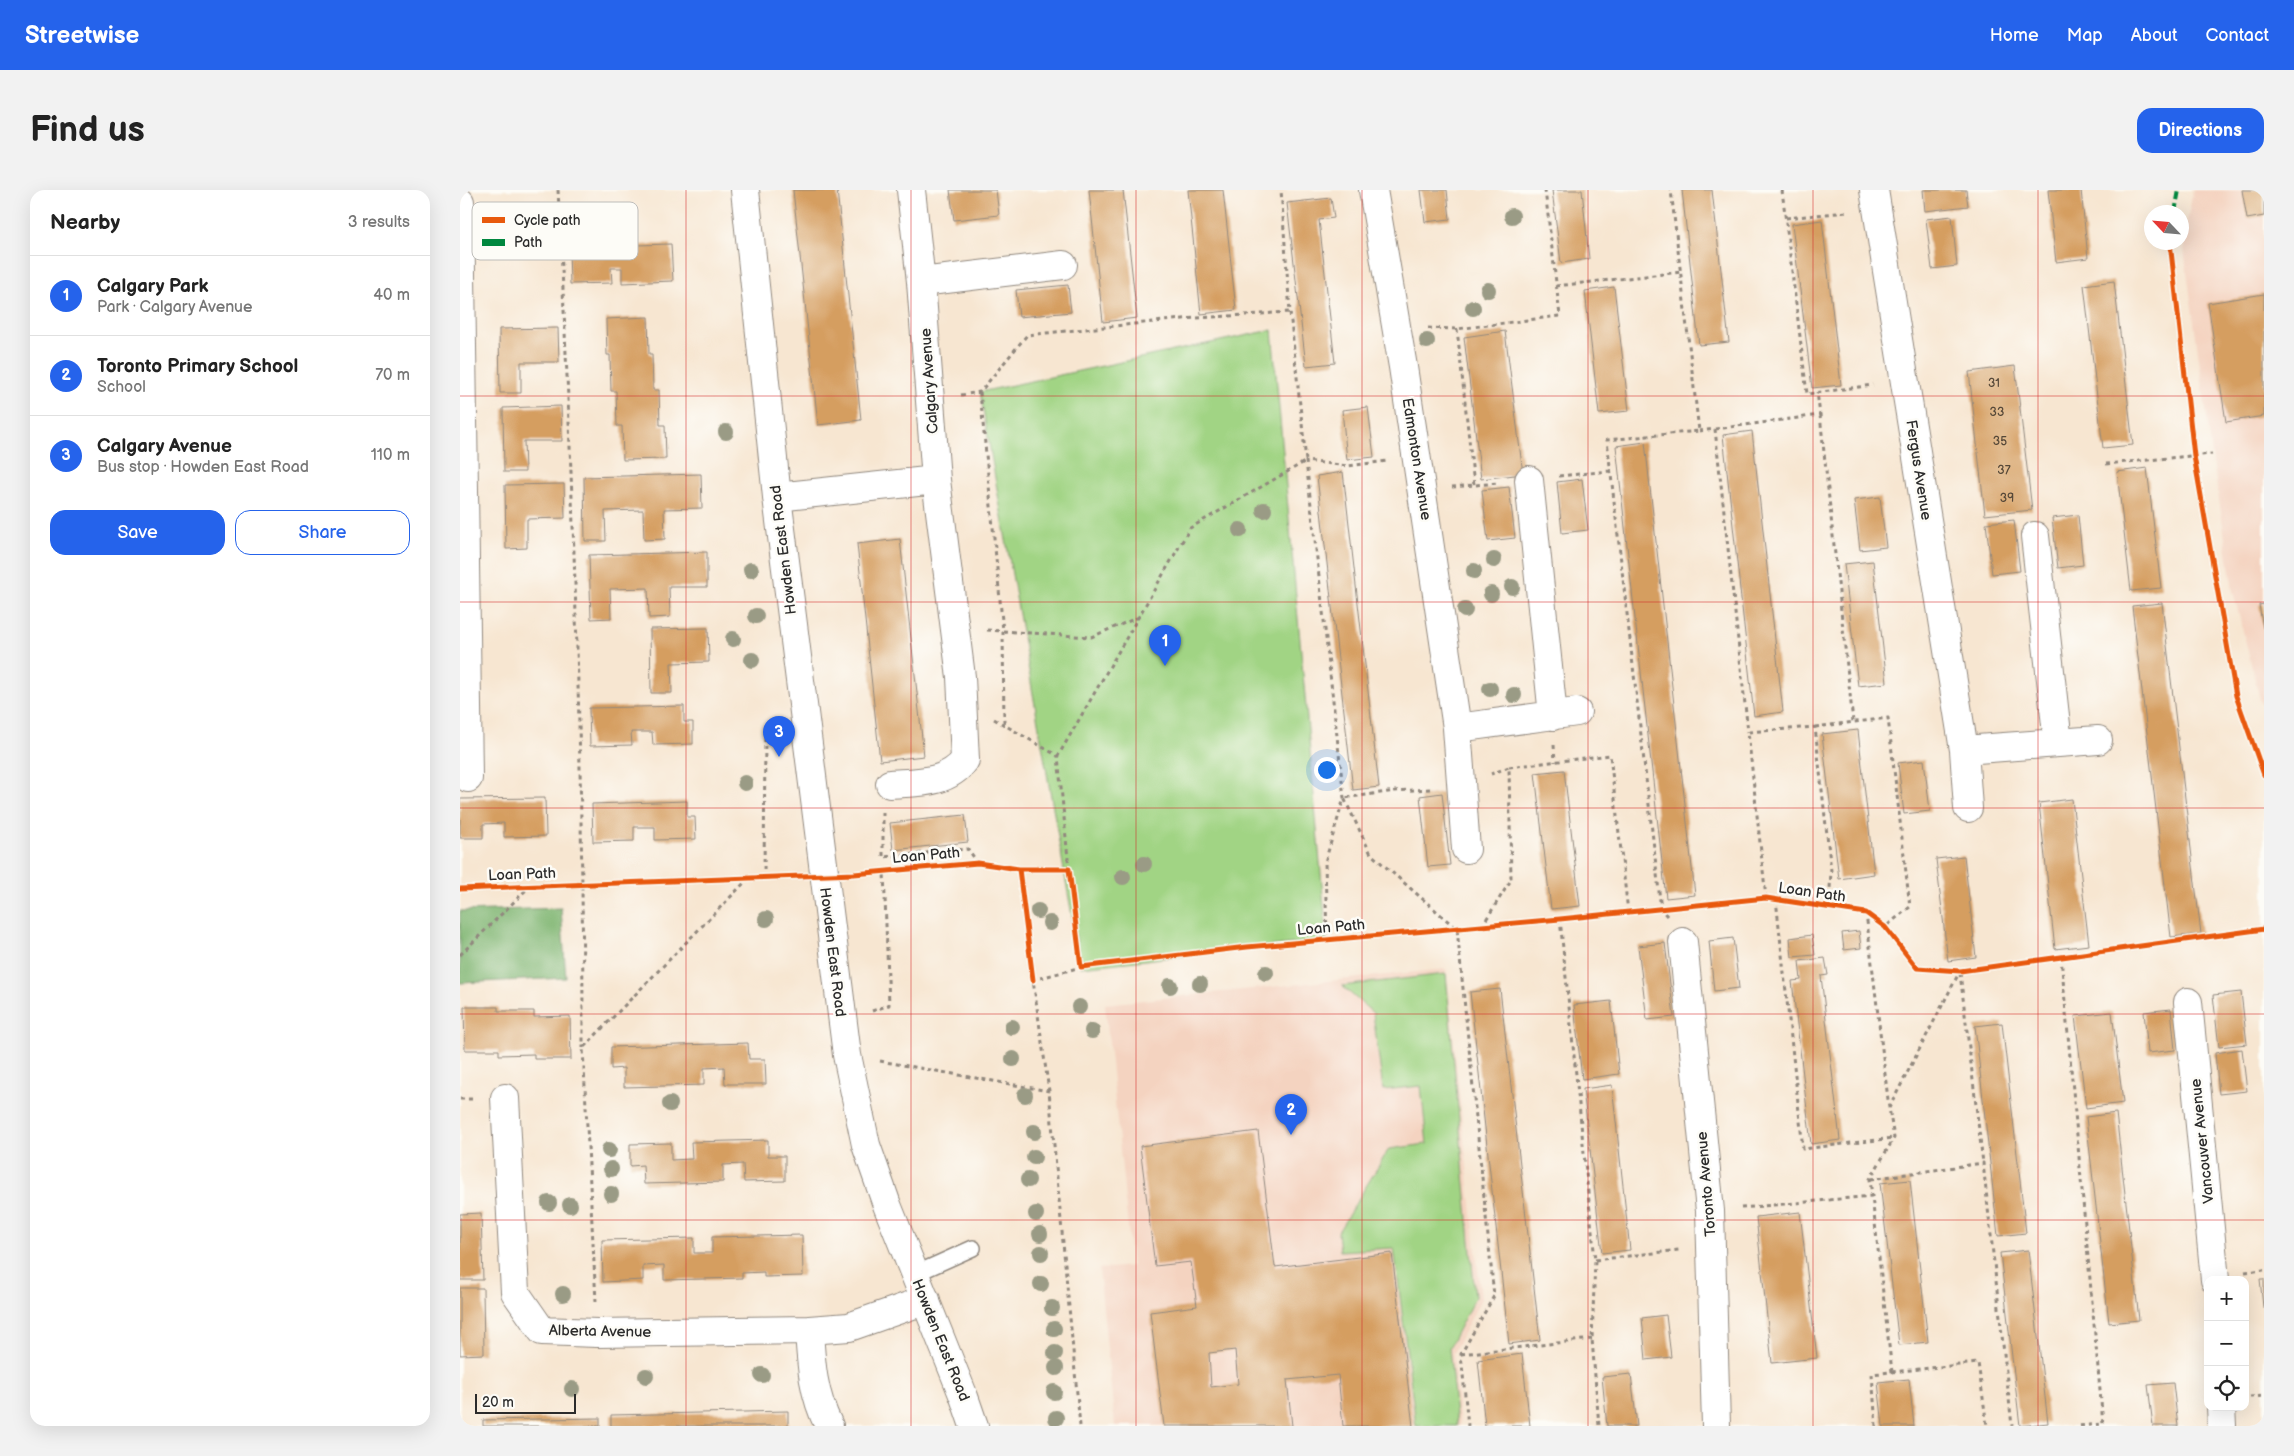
<!DOCTYPE html>
<html lang="en">
<head>
<meta charset="utf-8">
<style>
  :root { --surface:#fff; --page:#f2f2f2; --text:#222; --muted:#767676; --line:#e0e0e0; --accent:#2563eb }
  body { margin:0; font-family:"Balsamiq Sans",sans-serif; background:var(--page); color:var(--text) }
  .controls { position:absolute; right:15px; bottom:15px; display:grid; overflow:hidden; border-radius:10px; box-shadow:0 5px 20px #0002 }
  .controls button { width:45px; height:45px; display:grid; place-items:center; padding:0; border:0; border-bottom:1px solid var(--line); background:var(--surface); color:var(--text); font:25px sans-serif }
  .compass { position:absolute; left:1684px; top:15px; width:45px; height:45px; border-radius:50%; background:var(--surface); box-shadow:0 5px 20px #0002; rotate:296deg }
  .scale { position:absolute; left:15px; bottom:12px; width:101px; box-sizing:border-box; padding-left:5px; border:2px solid #2b2b2b; border-top:0; font-size:14px; line-height:18px; white-space:nowrap; color:#2b2b2b; -webkit-text-stroke:4px #fdfcf7; paint-order:stroke }
  .you { position:absolute; left:866px; top:579px; width:18px; height:18px; margin:-12px; border:4px solid #fff; border-radius:50%; background:#1a73e8; box-shadow:0 0 0 8px #1a73e833 }
  .badge { display:grid; place-items:center; width:32px; height:32px; border-radius:50%; background:var(--accent); color:#fff; font-size:16px; font-weight:700 }
  .pin { position:absolute; translate:-50% -41px; filter:drop-shadow(0 1px 2px #0008) }
  .pin::after { content:''; position:absolute; top:26px; width:18px; height:15px; background:inherit; clip-path:polygon(0 0,100% 0,50% 100%) }
  .list { margin:0; padding:0; list-style:none }
  h2 { display:flex; justify-content:space-between; align-items:center; height:65px; margin:0; padding:0 20px; font-size:21px }
  h2 small { font-size:16px; font-weight:400; color:var(--muted) }
  .list li { display:grid; grid-template-columns:32px 1fr auto; gap:15px; align-items:center; box-sizing:border-box; height:80px; padding:0 20px; border-top:1px solid var(--line) }
  .list b { display:block; font-size:19px; white-space:nowrap }
  .list p { margin:0; font-size:16px; white-space:nowrap; color:var(--muted) }
  .list em { font-size:16px; font-style:normal; color:var(--muted) }
  .actions { display:flex; gap:10px; padding:15px 20px }
  .actions a { flex:1; padding:11px 0; border:1px solid var(--accent); border-radius:15px; text-align:center; font-size:18px; color:var(--accent) }
  .actions .main { background:var(--accent); color:#fff }
  .icon { flex:none; width:28px; height:28px; fill:none; stroke:currentColor; stroke-width:2; stroke-linecap:round; stroke-linejoin:round }
  .map { position:relative; flex:none; width:1804px; height:1236px; overflow:hidden; border-radius:15px }
  header { display:flex; align-items:center; gap:30px; box-sizing:border-box; height:70px; padding:0 25px; background:var(--accent); color:#fff }
  header strong { font-size:24px }
  nav { display:flex; gap:28px; margin-inline-start:auto; font-size:18px }
  .intro { display:flex; align-items:center; justify-content:space-between; box-sizing:border-box; height:120px; padding:0 30px }
  h1 { margin:0; font-size:35px }
  .button { padding:12px 22px; border-radius:15px; background:var(--accent); color:#fff; font-size:18px; font-weight:700 }
  main { display:flex; gap:30px; padding:0 30px }
  aside { flex:1; background:var(--surface); border-radius:15px; box-shadow:0 5px 20px #0002 }
  .map>svg:first-child { display:block }
  .built { fill:#f4d3c0 }
  .green { fill:#a1d484; stroke:#668058 }
  .forest { fill:#80b672; stroke:#56704e }
  .building { fill:#d59e60; fill-rule:evenodd }
  .lines { fill:none; stroke-linecap:round; stroke-linejoin:round }
  .lane-casing { stroke:#91887e; stroke-width:18 }
  .street-casing { stroke:#91887e; stroke-width:30 }
  .secondary-casing { stroke:#91887e; stroke-width:30 }
  .path { stroke:#91887e; stroke-width:3; stroke-dasharray:4 4; stroke-linecap:butt }
  .lane { stroke:#fff; stroke-width:15 }
  .street { stroke:#fff; stroke-width:28 }
  .secondary { stroke:#fff; stroke-width:28 }
  .quiet { stroke:#00873e; stroke-width:4; stroke-dasharray:8 4; stroke-linecap:butt }
  .cycleway-casing { stroke:#fdfcf7; stroke-width:8 }
  .cycleway { stroke:#e8590c; stroke-width:5 }
  .tree { fill:#9a9b85 }
  .grid { fill:none; stroke:#d62828; stroke-width:1; stroke-opacity:0.55 }
  .labels { text-anchor:middle; stroke-width:5; stroke-linejoin:round; paint-order:stroke }
  .number-label { font-size:12px; fill:#564838 }
  .street-label { font-size:15px; fill:#2b2b2b; stroke:#fdfcf7 }
  .key { fill:#fdfcf7; stroke:#bebdba; stroke-width:1 }
  .key-label { font-size:14px; fill:#2b2b2b }
</style>
</head>
<body>
<header>
<strong>Streetwise</strong>
<nav><a>Home</a><a>Map</a><a>About</a><a>Contact</a></nav>
</header>
<div class="intro"><h1>Find us</h1><a class="button">Directions</a></div>
<main>
<aside>
<h2>Nearby<small>3 results</small></h2>
<ul class="list">
<li><span class="badge">1</span><div><b>Calgary Park</b><p>Park · Calgary Avenue</p></div><em>40 m</em></li>
<li><span class="badge">2</span><div><b>Toronto Primary School</b><p>School</p></div><em>70 m</em></li>
<li><span class="badge">3</span><div><b>Calgary Avenue</b><p>Bus stop · Howden East Road</p></div><em>110 m</em></li>
</ul>
<div class="actions"><a class="main">Save</a><a>Share</a></div>
</aside>
<div class="map">
<svg width="1804" height="1236" viewBox="0 0 1804 1236">
  <rect width="100%" height="100%" fill="#fdfcf7"/>
  <filter id="ink" filterUnits="userSpaceOnUse"><feTurbulence type="fractalNoise" baseFrequency=".02" numOctaves="2"/><feDisplacementMap in="SourceGraphic" scale="10" xChannelSelector="R" yChannelSelector="G"/><feConvolveMatrix kernelMatrix="1 2 1 2 8 2 1 2 1" color-interpolation-filters="sRGB"/></filter>
  <filter id="wash" filterUnits="userSpaceOnUse"><feTurbulence type="fractalNoise" baseFrequency=".0096" numOctaves="4" result="noise"/><feDisplacementMap in="SourceGraphic" scale="20" xChannelSelector="R" yChannelSelector="G"/><feGaussianBlur stdDeviation="1.12" result="paint"/><feColorMatrix in="noise" values="0 0 0 0 0 0 0 0 0 0 0 0 0 0 0 0 0 1.4 0 .05"/><feComposite in="paint" operator="in"/></filter>
  <g filter="url(#wash)">
    <rect width="100%" height="100%" fill="#f7e6d1"/>
    <path class="built" d="M1733,0h71v513h-3l-28,-112 -21,-137 -29,-212z
      M986,779l35,330 -28,54 7,73h-345l-16,-157 33,-3 -27,-262z"/>
    <path class="green" d="M812,140l55,610 -246,27 -101,-575z
      M986,784l29,323 -26,51 8,78h-41l-22,-178 -54,3 -2,-19 51,-83 38,-5 -6,-58 -38,4 -10,-77 -31,-27z"/>
    <path class="forest" d="M101,718l5,70 -106,5v-72z"/>
    <g id="blocks">
      <path class="building" d="M333,0h44l24,230 -43,5z
        M490,0h46l3,25 -45,5z
        M629,0h34l14,128 -34,4z
        M728,0h35l13,120 -35,4z
        M961,0h26l3,29 -25,3z
        M1092,0h30l7,69 -28,4z
        M1222,0h30l17,152 -30,3z
        M1463,0h43l2,16 -43,5z
        M1588,0h33l7,68 -32,4z
        M1782,0h22v26l-17,3z
        M871,8l3,20 -15,2 16,143 -29,3 -19,-163z
        M1492,26l5,50 -25,3 -6,-50z
        M1362,30l19,165 -29,3 -20,-164z
        M211,54l2,37 -51,2v-15h-11l1,15 -42,1 -1,-37z
        M1654,91l19,164 -30,3 -19,-163z
        M608,95l3,27 -52,5 -3,-27z
        M1154,97l15,124 -30,3 -14,-123z
        M1804,104v122l-38,6 -18,-119z
        M188,127l1,37h3l1,36h6l1,35h5l1,34 -43,1 -1,-34h-5l-1,-35h-5l-1,-36h-3l-1,-36z
        M98,138l1,34h-38v31h-21l-1,-64z
        M1045,141l18,143 -42,5 -17,-142z
        M1555,176l17,144 -47,5 -16,-143z
        M101,216l1,35h-38l1,31h-21l-1,-64z
        M908,217l6,50 -27,3 -5,-50z
        M1292,241l31,281 -29,4 -31,-281z
        M1185,252l50,453 -29,3 -50,-452z
        M1687,278l14,120 -30,3 -14,-119z
        M883,282l36,315 -26,3 -36,-314z
        M241,284l1,34 -38,1 1,30 -21,1 -1,-30 -38,1 1,30h-21l-1,-64z
        M1122,289l6,51 -26,3 -5,-51z
        M104,294l1,34 -38,1v29l-21,1 -1,-64z
        M1049,297l6,51 -27,3 -6,-51z
        M1420,307l6,50 -26,3 -6,-50z
        M1618,325l5,50 -25,3 -6,-50z
        M1554,330l6,51 -28,3 -6,-51z
        M440,349l24,217 -44,5 -23,-217z
        M247,362v35h-38l1,30 -21,1 -1,-30 -38,1 1,29 -20,1 -2,-64z
        M1413,371l14,122 -29,3 -14,-122z
        M1702,413l39,331 -30,3 -39,-331z
        M1804,414v24h-1l-4,-23z
        M248,438l1,34 -38,1 1,30h-21l-1,-64z
        M224,516v16h9v22l-40,1 -1,-13h-21l1,13 -42,1 -1,-38z
        M1398,540l16,144 -35,5 -17,-145z
        M1464,570l6,51 -26,3 -6,-51z
        M1104,580l16,136 -29,3 -16,-136z
        M982,603l8,72 -22,2 -8,-71z
        M85,608l1,38 -42,1v-14l-21,1v14h-23v-39z
        M1612,609l17,146 -34,4 -16,-146z
        M227,611v16h8l1,22 -41,1v-13h-21v14l-41,1 -1,-38z
        M505,625l3,27 -75,8 -3,-27z
        M1504,666l12,101 -28,4 -12,-102z
        M1399,741l2,17 -17,2 -2,-17z
        M1352,745l3,20 -23,2 -2,-19z
        M1273,748l6,50 -25,3 -5,-50z
        M1205,753l9,74 -27,3 -9,-74z
        M1365,768l3,17 -7,1 19,164 -29,4 -19,-163 9,-1 -2,-19z
        M1040,799l40,351 -31,4 -39,-352z
        M1781,802l6,52 -28,3 -6,-52z
        M1151,811l8,73 -37,5 -8,-74z
        M4,817h34v4h36v6l36,-1 1,43h-37v-5l-35,1v-5h-34z
        M1711,819l4,41 -27,3 -4,-41z
        M1652,822l11,91 -37,5 -11,-92z
        M1542,833l24,210 -28,3 -23,-210z
        M288,853l1,16h16l1,25h-41l-1,-17 -20,1v17l-80,2v-19l-13,1v-22z
        M1782,859l5,42 -28,3 -4,-41z
        M1152,895l18,165 -28,3 -19,-164z
        M1656,923l23,207 -30,3 -23,-206z
        M798,941l17,136 117,-14 21,173h-70l-5,-51 -51,5 5,46h-128l-14,-114 47,-6 -6,-44 -36,4 -15,-120zM775,1160l3,34 -27,3 -2,-34z
        M308,950v16h17v25l-41,1 -1,-18 -20,1v17l-79,2 -1,-19 -13,1v-22l41,-1v17l21,-1 -1,-17z
        M1450,990l18,162 -29,3 -19,-162z
        M1340,1022l17,146 -45,5 -16,-146z
        M21,1023l2,67h-23v-66z
        M342,1045l1,41 -39,1v-5l-22,1v5l-78,2v-15l-21,1v14l-40,2 -1,-42 92,-2v15h18v-16z
        M1568,1060l20,173 -28,3 -20,-173z
        M1800,1089h4v28h-1z
        M0,1098h23l1,66 -24,1z
        M1206,1125l5,42 -25,3 -4,-42z
        M1062,1164l8,72h-45l-7,-66z
        M1171,1184l6,52h-30l-5,-49z
        M1449,1189l5,47h-31l-5,-44z
        M1713,1193l5,43h-25l-5,-41z
        M328,1221v15h-177v-11z
        M140,1228v8h-117v-6z"/>
    </g>
  </g>
  <g filter="url(#ink)">
    <use href="#blocks" fill-opacity="0" stroke="#91887e" stroke-width="1"/>
    <g class="lines">
      <defs>
        <path id="lane" d="M455,1084l58,-26"/>
        <path id="street" d="M913,0l30,177 54,361 9,121
          M1414,0l90,560 4,58
          M0,12l8,576
          M461,92l142,-17
          M1069,290l24,236
          M317,307l159,-17 -15,-198 -10,-92
          M1575,346l23,207
          M997,538l120,-16
          M1504,560l134,-10
          M430,594c28,-2 57,0 75,-24l-4,-83 -25,-197
          M1223,752l27,269 6,215
          M1728,812l27,278
          M45,908l10,194 27,39 55,2 212,-3 40,-3 77,-27
          M349,1140c2,35 4,64 20,96
          M1761,1217l1,19"/>
        <path id="secondary" d="M285,0l32,307 70,558 19,90 21,60 77,192 10,29"/>
      </defs>
      <use href="#lane" class="lane-casing"/>
      <use href="#street" class="street-casing"/>
      <use href="#secondary" class="secondary-casing"/>
      <path class="path" d="M98,0c15,286 25,572 25,858
        M1322,0l25,204 66,-9
        M1326,28l61,-6
        M1096,96l125,-14
        M968,138l29,1 103,-13 -15,-126
        M997,139l17,156
        M520,202l23,239 1,94
        M501,205l19,-3 47,-57 156,-16 107,-7
        M1360,225l33,307
        M1255,239l105,-14 -3,-23
        M1239,241l16,-2 33,303
        M1646,274l106,-10
        M1099,286l51,-5
        M992,297l46,-4
        M527,440l104,7 48,-20
        M534,529l64,37
        M1355,537l73,-9 22,189 -25,20
        M1094,555l1,17
        M1049,577l101,-12 18,157
        M970,599l-35,2 -51,7 27,56 86,75 37,367 -33,58 7,72
        M423,622v45l85,-8 10,14
        M609,679l-11,-113 132,-228 116,-67 -16,-149 -9,-122
        M304,688l1,-143 9,-5
        M1306,708l-18,-166 67,-5 16,144 -2,35
        M1316,709l27,250 90,-11
        M1406,723l23,195
        M1207,726l-6,-7 -54,-469 92,-9 -28,-241
        M1100,729l35,341 -3,79 7,87
        M1022,736l29,-46 -2,-113 -18,7
        M867,750l-2,-78 19,-64 -38,-337 42,5 39,-5
        M0,765l69,-68
        M1601,767l42,467 -26,2
        M1500,783l23,190
        M412,821l17,-6 -5,-134
        M420,871l169,30
        M0,909h15
        M1411,989l112,-16 29,263
        M1281,1018l131,-12
        M1135,1070l84,-10
        M1785,1082l19,-2
        M136,1112l-13,-254 166,-170
        M1001,1164l131,-15
        M1432,1182l-22,-193 24,-41 -5,-30 71,-137
        M1790,1207l14,-1
        M620,1236l-31,-335 -16,-111 48,-13
        M1416,1236l-4,-52 106,-11 9,63"/>
      <use href="#lane" class="lane"/>
      <use href="#street" class="street"/>
      <use href="#secondary" class="secondary"/>
      <path class="quiet" d="M1715,22l4,-22"/>
      <defs>
        <path id="cycleway" d="M1710,52l24,214 42,240 28,79
          M559,679l14,111
          M0,699l394,-15 124,-11 41,6h50l12,98 166,-20 313,-28 206,-21 100,15 19,14 32,41 43,3 304,-42"/>
      </defs>
      <use href="#cycleway" class="cycleway-casing"/>
      <use href="#cycleway" class="cycleway"/>
    </g>
    <g class="tree">
      <circle cx="1052" cy="26" r="8"/>
      <circle cx="1028" cy="100" r="8"/>
      <circle cx="1013" cy="118" r="8"/>
      <circle cx="967" cy="151" r="8"/>
      <circle cx="266" cy="242" r="8"/>
      <circle cx="804" cy="320" r="8"/>
      <circle cx="780" cy="340" r="8"/>
      <circle cx="1034" cy="370" r="8"/>
      <circle cx="291" cy="380" r="8"/>
      <circle cx="1014" cy="381" r="8"/>
      <circle cx="1052" cy="397" r="8"/>
      <circle cx="1031" cy="404" r="8"/>
      <circle cx="1005" cy="420" r="8"/>
      <circle cx="296" cy="426" r="8"/>
      <circle cx="273" cy="449" r="8"/>
      <circle cx="292" cy="470" r="8"/>
      <circle cx="1030" cy="499" r="8"/>
      <circle cx="1054" cy="505" r="8"/>
      <circle cx="285" cy="593" r="8"/>
      <circle cx="684" cy="674" r="8"/>
      <circle cx="663" cy="687" r="8"/>
      <circle cx="578" cy="721" r="8"/>
      <circle cx="306" cy="729" r="8"/>
      <circle cx="590" cy="733" r="8"/>
      <circle cx="806" cy="783" r="8"/>
      <circle cx="740" cy="794" r="8"/>
      <circle cx="710" cy="796" r="8"/>
      <circle cx="619" cy="817" r="8"/>
      <circle cx="552" cy="837" r="8"/>
      <circle cx="632" cy="841" r="8"/>
      <circle cx="553" cy="869" r="8"/>
      <circle cx="565" cy="905" r="8"/>
      <circle cx="210" cy="914" r="8"/>
      <circle cx="574" cy="942" r="8"/>
      <circle cx="149" cy="960" r="8"/>
      <circle cx="574" cy="967" r="8"/>
      <circle cx="151" cy="979" r="8"/>
      <circle cx="568" cy="990" r="8"/>
      <circle cx="151" cy="1004" r="8"/>
      <circle cx="89" cy="1013" r="8"/>
      <circle cx="110" cy="1015" r="8"/>
      <circle cx="576" cy="1024" r="8"/>
      <circle cx="580" cy="1044" r="8"/>
      <circle cx="581" cy="1063" r="8"/>
      <circle cx="581" cy="1094" r="8"/>
      <circle cx="103" cy="1104" r="8"/>
      <circle cx="592" cy="1118" r="8"/>
      <circle cx="594" cy="1139" r="8"/>
      <circle cx="595" cy="1163" r="8"/>
      <circle cx="596" cy="1178" r="8"/>
      <circle cx="302" cy="1185" r="8"/>
      <circle cx="186" cy="1186" r="8"/>
      <circle cx="112" cy="1199" r="8"/>
      <circle cx="594" cy="1202" r="8"/>
      <circle cx="596" cy="1228" r="8"/>
    </g>
  </g>
  <path class="grid" d="M226,0v1236M451,0v1236M676,0v1236M902,0v1236M1128,0v1236M1353,0v1236M1578,0v1236M0,206h1804M0,412h1804M0,618h1804M0,824h1804M0,1030h1804"/>
  <g class="labels">
    <g class="number-label">
      <text x="1534" y="197">31</text>
      <text x="1537" y="226">33</text>
      <text x="1540" y="255">35</text>
      <text x="1544" y="284">37</text>
      <text x="1547" y="312">39</text>
    </g>
    <g class="street-label">
      <text transform="translate(469 191) rotate(-94)" y="5">Calgary Avenue</text>
      <text transform="translate(957 269) rotate(81)" y="5">Edmonton Avenue</text>
      <text transform="translate(1459 280) rotate(81)" y="5">Fergus Avenue</text>
      <text transform="translate(323 360) rotate(-97)" y="5">Howden East Road</text>
      <text transform="translate(466 665) rotate(-5)" y="5">Loan Path</text>
      <text transform="translate(62 684) rotate(-2)" y="5">Loan Path</text>
      <text transform="translate(1352 702) rotate(8)" y="5">Loan Path</text>
      <text transform="translate(871 737) rotate(-5)" y="5">Loan Path</text>
      <text transform="translate(373 762) rotate(83)" y="5">Howden East Road</text>
      <text transform="translate(1742 951) rotate(-96)" y="5">Vancouver Avenue</text>
      <text transform="translate(1246 994) rotate(-95)" y="5">Toronto Avenue</text>
      <text transform="translate(140 1141) rotate(1)" y="5">Alberta Avenue</text>
      <text transform="translate(481 1150) rotate(68)" y="5">Howden East Road</text>
    </g>
  </g>
  <rect x="12" y="12" width="166" height="58" rx="8" class="key"/>
  <rect x="22" y="27" width="23" height="6" fill="#e8590c"/>
  <rect x="22" y="49" width="23" height="7" fill="#00873e"/>
  <g class="key-label">
    <text x="54" y="35">Cycle path</text>
    <text x="54" y="57">Path</text>
  </g>
</svg>
<div class="controls">
<button>+</button>
<button>−</button>
<button><svg class="icon" aria-label="locate" viewBox="0 0 24 24"><circle cx="12" cy="12" r="6"/><path d="M12 2v4M12 18v4M2 12h4M18 12h4"/></svg></button>
</div>
<svg class="compass" viewBox="-18 -18 36 36"><path d="M0-13l5 13h-10z" fill="#e53935"/><path d="M0 13l5-13h-10z" fill="#767676"/></svg>
<div class="scale">20 m</div>
<div class="you"></div>
<div class="pin badge" style="left:705px;top:476px">1</div>
<div class="pin badge" style="left:831px;top:945px">2</div>
<div class="pin badge" style="left:319px;top:567px">3</div>
</div>
</main>
</body>
</html>
